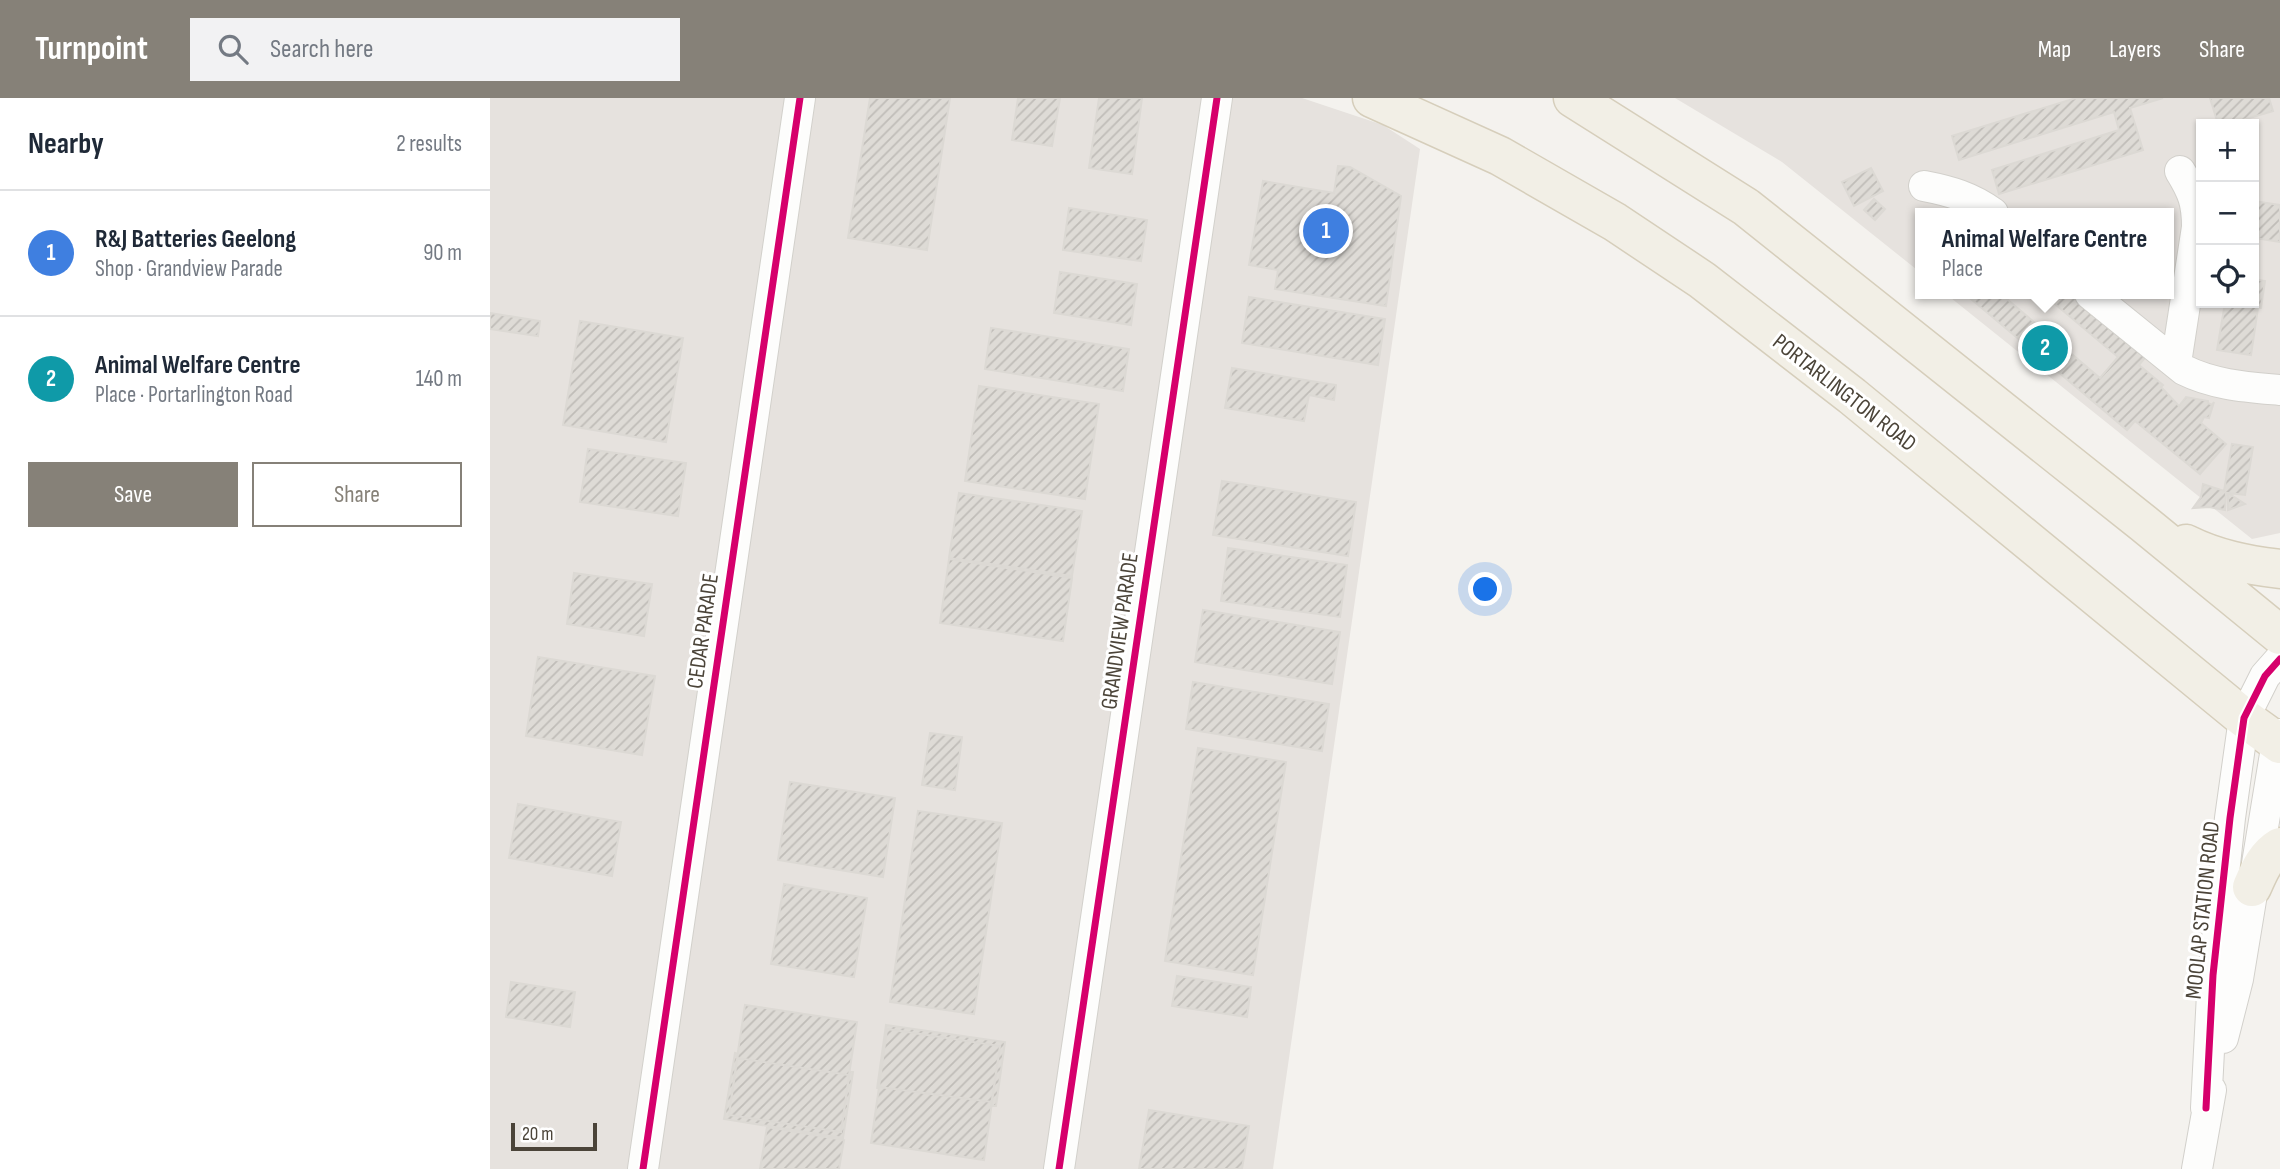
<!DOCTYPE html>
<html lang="en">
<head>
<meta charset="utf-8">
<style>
  :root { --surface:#fff; --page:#f2f2f3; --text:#1f2937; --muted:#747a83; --line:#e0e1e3; --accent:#868178 }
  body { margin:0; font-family:"Sofia Sans Condensed",sans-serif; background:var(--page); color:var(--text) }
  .controls { position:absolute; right:21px; top:21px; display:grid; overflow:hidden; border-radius:0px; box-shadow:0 2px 5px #0004 }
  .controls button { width:63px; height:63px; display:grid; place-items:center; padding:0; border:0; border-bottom:2px solid var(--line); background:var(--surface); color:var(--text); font:35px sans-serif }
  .scale { position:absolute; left:21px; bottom:18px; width:86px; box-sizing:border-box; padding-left:7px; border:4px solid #4b4439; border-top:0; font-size:19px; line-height:24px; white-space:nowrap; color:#4b4439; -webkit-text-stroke:5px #fff; paint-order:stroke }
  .you { position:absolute; left:996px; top:492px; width:24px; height:24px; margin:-18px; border:5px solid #fff; border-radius:50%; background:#1a73e8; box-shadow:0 0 0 10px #1a73e833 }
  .badge { display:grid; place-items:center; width:46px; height:46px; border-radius:50%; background:var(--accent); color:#fff; font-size:23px; font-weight:700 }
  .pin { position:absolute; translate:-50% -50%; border:4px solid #fff; box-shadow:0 2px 7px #0006 }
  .popup { position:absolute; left:1425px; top:110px; width:259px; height:91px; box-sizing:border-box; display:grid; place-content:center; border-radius:0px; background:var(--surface); filter:drop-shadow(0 2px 5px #0005); font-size:23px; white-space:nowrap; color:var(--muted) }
  .popup b { font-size:26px; color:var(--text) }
  .popup::after { content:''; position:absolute; left:50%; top:100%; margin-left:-14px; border:14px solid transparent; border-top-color:var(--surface) }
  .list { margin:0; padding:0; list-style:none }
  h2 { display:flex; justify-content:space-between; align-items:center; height:91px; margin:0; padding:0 28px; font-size:30px }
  h2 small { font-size:23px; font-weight:400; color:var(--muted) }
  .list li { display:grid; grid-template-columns:46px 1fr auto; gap:21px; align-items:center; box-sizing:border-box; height:126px; padding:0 28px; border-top:2px solid var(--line) }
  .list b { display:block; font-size:26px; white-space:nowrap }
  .list p { margin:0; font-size:23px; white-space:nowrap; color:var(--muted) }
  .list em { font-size:23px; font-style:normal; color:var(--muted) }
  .actions { display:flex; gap:14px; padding:21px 28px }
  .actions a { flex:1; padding:16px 0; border:2px solid var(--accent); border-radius:0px; text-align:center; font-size:24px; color:var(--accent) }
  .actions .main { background:var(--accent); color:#fff }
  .icon { flex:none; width:38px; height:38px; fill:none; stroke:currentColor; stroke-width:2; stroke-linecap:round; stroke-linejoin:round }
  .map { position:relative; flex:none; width:1790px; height:1071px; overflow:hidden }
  header { display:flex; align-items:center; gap:42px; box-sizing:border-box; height:98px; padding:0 35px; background:var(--accent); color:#fff }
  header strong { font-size:33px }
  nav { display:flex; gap:38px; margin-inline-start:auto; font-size:24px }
  .search { width:490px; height:63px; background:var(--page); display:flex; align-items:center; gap:18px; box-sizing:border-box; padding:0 24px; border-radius:0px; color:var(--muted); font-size:26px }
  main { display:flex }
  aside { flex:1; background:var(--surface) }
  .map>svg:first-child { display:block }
  .industrial { fill:#e6e2de; fill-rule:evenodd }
  .building { fill:url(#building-hatch); stroke:#dcd9d4; stroke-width:2 }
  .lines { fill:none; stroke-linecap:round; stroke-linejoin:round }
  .minor-casing { stroke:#d2d0cb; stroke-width:32 }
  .major-casing { stroke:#d6cebb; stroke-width:41 }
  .minor { stroke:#fdfdfc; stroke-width:30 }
  .major { stroke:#f2efe6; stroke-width:38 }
  .cycleway-casing { stroke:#fff; stroke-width:11 }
  .cycleway { stroke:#d6006c; stroke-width:7 }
  .labels { text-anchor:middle; stroke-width:6; stroke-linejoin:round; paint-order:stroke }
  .street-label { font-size:23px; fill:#4b4439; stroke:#fff }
</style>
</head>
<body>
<header>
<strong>Turnpoint</strong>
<div class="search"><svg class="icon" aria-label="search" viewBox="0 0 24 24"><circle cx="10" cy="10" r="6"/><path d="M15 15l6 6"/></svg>Search here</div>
<nav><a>Map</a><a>Layers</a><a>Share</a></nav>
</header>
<main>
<aside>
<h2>Nearby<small>2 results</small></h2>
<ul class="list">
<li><span class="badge" style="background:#3f7fe0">1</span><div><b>R&amp;J Batteries Geelong</b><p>Shop · Grandview Parade</p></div><em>90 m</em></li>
<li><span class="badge" style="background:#0f9aa8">2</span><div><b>Animal Welfare Centre</b><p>Place · Portarlington Road</p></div><em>140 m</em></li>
</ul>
<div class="actions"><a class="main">Save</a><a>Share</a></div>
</aside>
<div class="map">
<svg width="1790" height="1071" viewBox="0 0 1790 1071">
  <defs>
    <pattern id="building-hatch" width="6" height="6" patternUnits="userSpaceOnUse" patternTransform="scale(1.75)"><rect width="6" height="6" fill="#dedbd6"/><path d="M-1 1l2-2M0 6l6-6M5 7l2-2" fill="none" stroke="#c0bdb8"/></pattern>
  </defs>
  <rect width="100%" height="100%" fill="#f4f2ee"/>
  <path class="industrial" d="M0,0h812l81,27 37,24 -147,1020h-783z
    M1185,0h605v435l-28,6 -306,-245h223v-81h-248v60l-139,-111zM1711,26h53v179h-53z"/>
  <path class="building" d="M380,0h80l-23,152 -79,-12z
    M528,0h42l-8,48 -40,-6z
    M609,0h43l-10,76 -43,-6z
    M1586,0h87l-33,10 13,42 -144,44 -7,-24 127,-40 -5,-18 -155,48 -7,-24z
    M1720,0h59l4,13 -44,13h-11z
    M848,68l12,1 51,29 -15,110 -111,-17 3,-19 -29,-5 14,-84 71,12z
    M1381,70l12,23 -29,15 -12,-24z
    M1384,101l11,10 -10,11 -11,-10z
    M1764,103l26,4v37l-26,-4z
    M579,110l78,12 -6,41 -78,-11z
    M570,174l77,12 -6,41 -77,-12z
    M1764,181l11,2 -4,27h-3l-7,47 -34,-5 8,-47h29z
    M1475,196h36l99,84 18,-21 -75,-63h34l71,60 -9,11 24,20 -2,2 18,19 7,-9 22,4v2l4,2 2,-3 -5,16 -5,-1 -3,6 25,21 -26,30 -65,-53 -8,9 -89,-75 -1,3 -4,-4 2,-2 -3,-2 -2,2 -4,-3 2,-3 -2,-2 -2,3 -4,-4 1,-2z
    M759,199l136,22 -7,46 -136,-22z
    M0,215l50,8 -2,15 -48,-7z
    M90,223l103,17 -17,104 -103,-17z
    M501,230l138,21 -6,42 -138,-22z
    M742,270l104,17 -2,15 -25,-5 -5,26 -79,-13z
    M489,288l120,18 -14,95 -120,-18z
    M1742,346l21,3 -8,48 -17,-2 17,11 -17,6v-17h-2l-1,17 -16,-3 -16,1 8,-11 2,-13 21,7z
    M98,351l98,14 -8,53 -98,-14z
    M732,383l134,21 -8,54 -135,-21z
    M469,395l123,18 -10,65 -123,-18z
    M738,450l119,17 -7,52 -119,-16z
    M459,461l123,19 -9,63 -123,-18z
    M84,475l78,11 -8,52 -77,-12z
    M713,512l137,22 -8,52 -137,-22z
    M48,559l117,19 -13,79 -116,-19z
    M703,584l136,22 -7,47 -136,-22z
    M440,635l32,4 -7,53 -33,-5z
    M708,650l88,14 -33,213 -88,-14z
    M300,684l105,16 -12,79 -105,-17z
    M28,706l103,18 -9,54 -103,-18z
    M428,713l84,12 -28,191 -84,-12z
    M294,786l83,14 -13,79 -83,-13z
    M687,878l74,11 -4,30 -75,-11z
    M21,884l64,10 -5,35 -64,-10z
    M255,907l112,17 -8,53 -112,-17z
    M396,927l119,17 -9,64h-5l9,-60 -113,-17 -10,60z
    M397,931l113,17 -8,56 -113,-15z
    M245,955l3,1 -9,61 112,17 9,-61 3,1 -10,66 -119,-19z
    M247,960l112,17 -8,57 -112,-17z
    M389,989l113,15 -8,58 -113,-17z
    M659,1012l100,16 -7,43h-103z
    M277,1029l77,13 -5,29h-79z"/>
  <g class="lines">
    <defs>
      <path id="minor" d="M1434,88c26,5 47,11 69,27
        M1600,196l94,76c30,15 63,17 96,20
        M1686,265l21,-136c0,-24 -4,-35 -17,-56
        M1733,940l15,-59 39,-237 3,-8
        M1716,1010l7,-133 17,-157 14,-100 21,-42 15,-17
        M153,1071l157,-1071
        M569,1071l158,-1071
        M1707,1071l14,-79"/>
      <path id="major" d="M882,0l128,58 115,66 87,58 150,116 392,322 36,26
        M1083,0l173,109 397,316 137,112
        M1696,446c30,15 61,21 94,25
        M1762,789c7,-16 13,-31 28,-40"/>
    </defs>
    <use href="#minor" class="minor-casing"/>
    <use href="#major" class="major-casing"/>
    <use href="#minor" class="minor"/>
    <use href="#major" class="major"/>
    <defs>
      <path id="cycleway" d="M1716,1010l7,-133 17,-157 14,-100 21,-42 15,-17
        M153,1071l157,-1071
        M569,1071l158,-1071"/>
    </defs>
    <use href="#cycleway" class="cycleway-casing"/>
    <use href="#cycleway" class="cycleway"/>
  </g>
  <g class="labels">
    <g class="street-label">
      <text transform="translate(1355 294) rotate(38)" y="8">PORTARLINGTON ROAD</text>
      <text transform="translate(212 533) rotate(-82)" y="8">CEDAR PARADE</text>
      <text transform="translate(629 533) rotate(-82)" y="8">GRANDVIEW PARADE</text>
      <text transform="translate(1712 812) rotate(-84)" y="8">MOOLAP STATION ROAD</text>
    </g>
  </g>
</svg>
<div class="controls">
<button>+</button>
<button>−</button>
<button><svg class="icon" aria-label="locate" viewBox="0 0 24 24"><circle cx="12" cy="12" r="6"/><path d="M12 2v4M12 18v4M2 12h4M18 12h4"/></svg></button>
</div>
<div class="scale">20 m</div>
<div class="you"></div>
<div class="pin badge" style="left:836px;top:133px;background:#3f7fe0">1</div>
<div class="pin badge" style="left:1555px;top:250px;background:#0f9aa8">2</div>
<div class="popup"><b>Animal Welfare Centre</b>Place</div>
</div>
</main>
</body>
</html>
